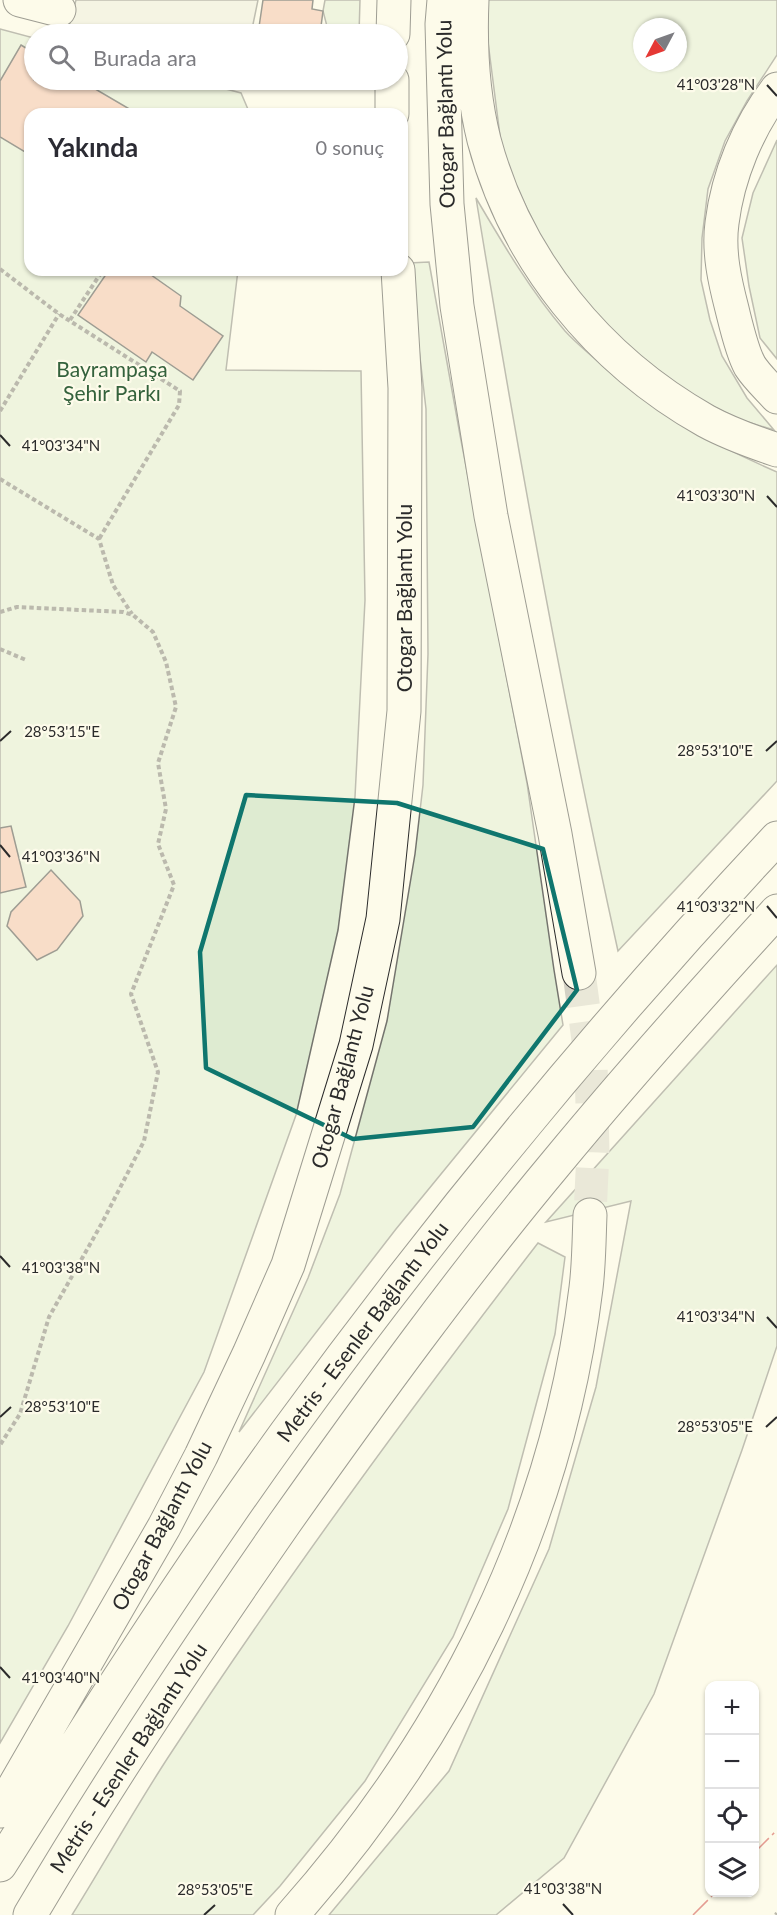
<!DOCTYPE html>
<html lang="tr">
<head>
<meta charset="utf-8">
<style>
  :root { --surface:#fff; --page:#f2f2f3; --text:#2b2b33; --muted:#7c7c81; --line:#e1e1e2 }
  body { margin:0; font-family:Lato,sans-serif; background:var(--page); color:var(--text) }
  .controls { position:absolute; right:18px; bottom:18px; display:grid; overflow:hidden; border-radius:12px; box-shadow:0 2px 4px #0004 }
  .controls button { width:54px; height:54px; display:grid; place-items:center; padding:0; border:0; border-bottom:2px solid var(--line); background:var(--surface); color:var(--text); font:30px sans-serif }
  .compass { position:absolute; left:633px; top:18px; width:54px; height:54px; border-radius:50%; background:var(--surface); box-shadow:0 2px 4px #0004; rotate:229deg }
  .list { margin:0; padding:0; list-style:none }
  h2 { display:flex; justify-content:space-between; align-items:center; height:78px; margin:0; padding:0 24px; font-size:26px }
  h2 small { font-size:20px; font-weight:400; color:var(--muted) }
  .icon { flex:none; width:33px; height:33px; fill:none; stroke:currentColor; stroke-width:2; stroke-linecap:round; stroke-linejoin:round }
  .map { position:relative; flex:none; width:777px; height:1915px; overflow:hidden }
  .search { position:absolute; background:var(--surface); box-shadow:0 2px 4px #0004; left:24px; top:24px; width:384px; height:66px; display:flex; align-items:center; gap:15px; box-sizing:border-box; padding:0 21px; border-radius:33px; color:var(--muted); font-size:22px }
  .panel { position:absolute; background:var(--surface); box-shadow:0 2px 4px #0004; left:24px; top:108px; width:384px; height:168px; border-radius:18px }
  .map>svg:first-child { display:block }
  .green { fill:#deebd1; stroke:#74746e; stroke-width:1.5; fill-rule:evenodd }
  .parking { fill:#eceadb; stroke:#74746e; stroke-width:1.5 }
  .building { fill:#f2b8a0; stroke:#2b2b2b; stroke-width:1.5 }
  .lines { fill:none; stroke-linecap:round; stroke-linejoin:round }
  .highway-tunnel { stroke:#d3d1c4; stroke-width:33; stroke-dasharray:33 16; stroke-linecap:butt }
  .minor-casing { stroke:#2b2b2b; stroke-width:35 }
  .highway-casing { stroke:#2b2b2b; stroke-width:35 }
  .path { stroke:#6a6964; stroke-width:4; stroke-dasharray:4.5 3; stroke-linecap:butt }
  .minor { stroke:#fdfbea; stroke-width:33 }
  .highway { stroke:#fdfbea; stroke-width:33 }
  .power { stroke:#c62828; stroke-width:1.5; stroke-dasharray:21 4.5 3 4.5; stroke-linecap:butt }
  .marked { fill:none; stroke:#0f766e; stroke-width:4.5; stroke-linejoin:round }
  .ticks { fill:none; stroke:#2b2b2b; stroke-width:2 }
  .labels { text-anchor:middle; stroke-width:4.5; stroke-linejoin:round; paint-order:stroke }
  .street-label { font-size:21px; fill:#2b2b2b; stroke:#fdfbea }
  .park-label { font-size:21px; fill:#34623c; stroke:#fdfbea }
  .ticks-label { font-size:15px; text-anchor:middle; fill:#2b2b2b; stroke:#fdfbea; stroke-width:4.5; stroke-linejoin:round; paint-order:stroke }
</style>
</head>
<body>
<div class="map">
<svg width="777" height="1915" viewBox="0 0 777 1915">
  <rect width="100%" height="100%" fill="#fdfbea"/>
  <path class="green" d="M325,0h35l-1,34h-30l-6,-23z
    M487,0h290v55l-30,46 -22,40 -17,48 -6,49 -1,42 9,40 12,36 25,42 27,32 -33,-10 -45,-22 -67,-50 -45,-46 -35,-48 -46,-95 -15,-117zM642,27h36v36h-36z
    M0,29l34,9v42h158l49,13 9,21h-220v156h208l-12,100 135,1 4,229 -10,197 -17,133 -42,185 -92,257 -136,254 -68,117z
    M777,140v219l-17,-21 -11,-52 -7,-48 11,-45z
    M476,198c27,46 54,92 89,133 9,10 20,19 30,28 53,50 115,84 182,113v309l-159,170c-55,-249 -101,-501 -142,-753z
    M429,262l31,173 67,348 27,187 9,55 -167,204 -157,203 69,-154 32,-84 47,-173 28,-167 8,-69 5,-131 -2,-245 -17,-146z
    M777,965v381l-35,104 -88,244 -90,164 -68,57h-167l120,-144 100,-222 47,-162 35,-186 -85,21z
    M538,1243l27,14 -10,77 -47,175 -55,128 -88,144 -85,105 -27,29h-181c33,-53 63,-107 97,-159 116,-177 240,-346 369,-513z"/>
  <path class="parking" d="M76,0h182l-7,34h-151l-31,-8z"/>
  <path class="building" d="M263,0h50l-1,9 11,2 -3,23 -61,-7z
    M21,45l13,8v27h46l58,34h-108v41l-30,-18v-56z
    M109,270h35l37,26 -1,10 43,30 -30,44 -41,-28 -6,10 -68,-47z
    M11,826l15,61 -26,6v-65z
    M51,870l29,31 3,15 -26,34 -20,10 -30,-34 4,-14z"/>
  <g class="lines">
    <path class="highway-tunnel" d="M579,973l12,89 2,90 -3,63"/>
    <defs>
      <path id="minor" d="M20,0l39,10"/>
      <path id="highway" d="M444,0l-2,24 5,180 10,102 34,210 64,318 24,139
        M472,0c-2,46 1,96 12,140 32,120 114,220 222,281 22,12 47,21 71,29
        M393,34l1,-34
        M777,89c-29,38 -49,86 -55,134 -4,29 3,59 10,86 4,16 10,43 18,57 7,11 18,21 27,31
        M392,114v-34
        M0,1811l164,-284 37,-71 48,-102 39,-89 68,-220 27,-126 21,-208 1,-323 -7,-118
        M0,1865c92,-146 185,-292 286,-432 152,-209 315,-407 491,-595
        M30,1915c79,-134 165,-263 254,-391 87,-123 177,-247 273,-362 71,-86 145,-169 220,-251
        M292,1915c158,-178 265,-390 294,-627 3,-24 3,-49 4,-73"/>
    </defs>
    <use href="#minor" class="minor-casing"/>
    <use href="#highway" class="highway-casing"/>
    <path class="path" d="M0,269l59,45 121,77 -1,14 -80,134
      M70,320l33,-50
      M0,411l59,-97
      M0,479l99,60 14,46 19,29
      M0,612l17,-5 106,5 10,3 20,17 13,30 10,45 -18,56 8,46 -8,35 16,41 -43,109 27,78 -14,69 -42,82 -53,94 -29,97 -20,31
      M0,649l26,11
      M776,1915l1,-2"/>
    <use href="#minor" class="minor"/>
    <use href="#highway" class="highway"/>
    <path class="power" d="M754,1853l23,-23
      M693,1915l23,-23"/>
  </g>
  <path d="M0 0H777V1915H0ZM246,795l151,8 146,46 34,141 -104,137 -120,12 -147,-71 -6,-116z" fill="#fdfbea" fill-opacity=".55" fill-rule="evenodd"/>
  <path class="marked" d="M246,795l151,8 146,46 34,141 -104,137 -120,12 -147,-71 -6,-116z"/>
  <path class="ticks" d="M767,85l10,11M0,435l10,11M767,496l10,11M0,741l11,-10M766,751l11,-10M0,845l10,12M767,906l10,12M0,1256l10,11M767,1317l10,11M0,1417l11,-10M766,1427l11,-10M0,1667l10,11M563,1904l10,11M204,1915l11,-10"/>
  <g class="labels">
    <g class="street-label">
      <text transform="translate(446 114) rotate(-91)" y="7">Otogar Bağlantı Yolu</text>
      <text transform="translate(405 598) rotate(-90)" y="7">Otogar Bağlantı Yolu</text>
      <text transform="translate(343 1077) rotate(-75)" y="7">Otogar Bağlantı Yolu</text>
      <text transform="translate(363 1332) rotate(-53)" y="7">Metris - Esenler Bağlantı Yolu</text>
      <text transform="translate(162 1526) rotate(-62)" y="7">Otogar Bağlantı Yolu</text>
      <text transform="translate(129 1758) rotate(-57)" y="7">Metris - Esenler Bağlantı Yolu</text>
    </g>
    <g class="park-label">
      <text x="112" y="377">Bayrampaşa<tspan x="112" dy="24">Şehir Parkı</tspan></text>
    </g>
  </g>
  <g class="ticks-label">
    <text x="716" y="90">41°03'28"N</text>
    <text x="61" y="451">41°03'34"N</text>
    <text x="716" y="501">41°03'30"N</text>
    <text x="62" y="737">28°53'15"E</text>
    <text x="715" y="756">28°53'10"E</text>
    <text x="61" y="862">41°03'36"N</text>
    <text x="716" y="912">41°03'32"N</text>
    <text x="61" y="1273">41°03'38"N</text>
    <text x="716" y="1322">41°03'34"N</text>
    <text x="62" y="1412">28°53'10"E</text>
    <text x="715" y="1432">28°53'05"E</text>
    <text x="61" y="1683">41°03'40"N</text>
    <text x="563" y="1894">41°03'38"N</text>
    <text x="215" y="1895">28°53'05"E</text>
  </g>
</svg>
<div class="controls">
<button>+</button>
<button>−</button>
<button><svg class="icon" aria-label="locate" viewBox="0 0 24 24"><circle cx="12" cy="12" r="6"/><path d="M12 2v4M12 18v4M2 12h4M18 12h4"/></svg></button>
<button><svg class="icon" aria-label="layers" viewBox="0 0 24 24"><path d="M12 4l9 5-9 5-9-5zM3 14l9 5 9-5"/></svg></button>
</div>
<svg class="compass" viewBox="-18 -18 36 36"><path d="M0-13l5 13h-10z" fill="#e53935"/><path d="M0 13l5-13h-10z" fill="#7c7c81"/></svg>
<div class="search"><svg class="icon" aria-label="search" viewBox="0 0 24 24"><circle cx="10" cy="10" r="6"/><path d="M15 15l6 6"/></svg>Burada ara</div>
<section class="panel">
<h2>Yakında<small>0 sonuç</small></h2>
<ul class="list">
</ul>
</section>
</div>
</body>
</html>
